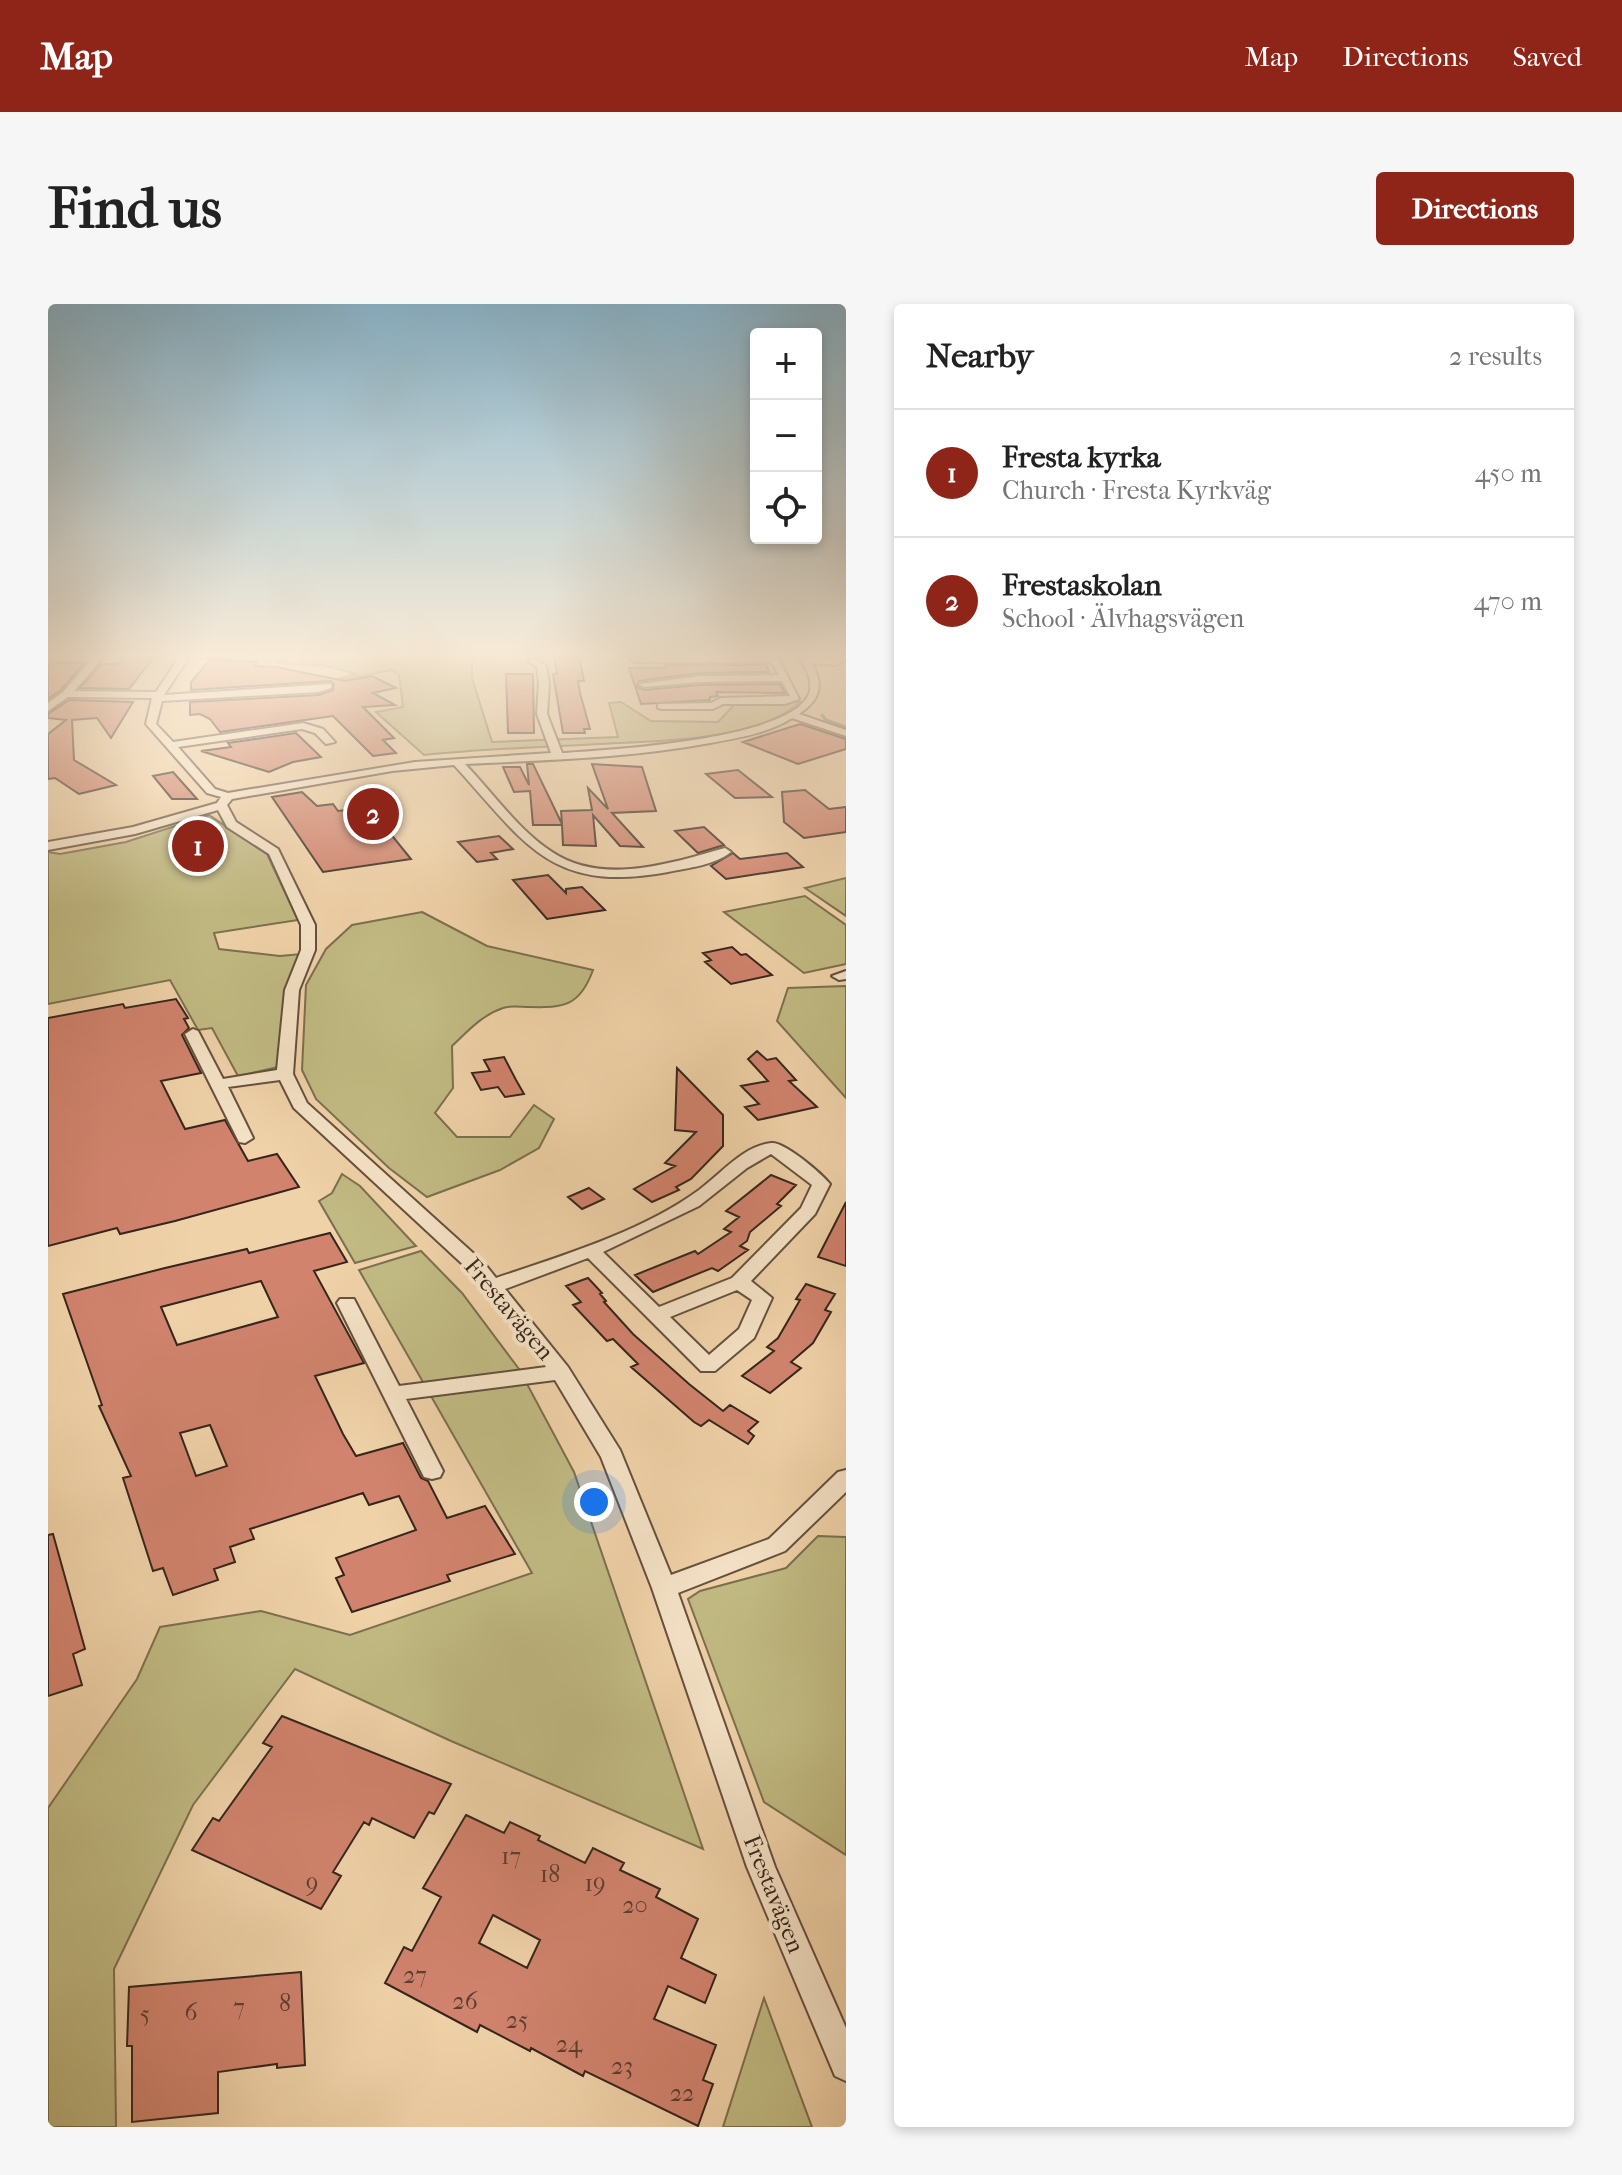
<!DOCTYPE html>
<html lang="en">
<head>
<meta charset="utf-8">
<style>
  :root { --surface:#fff; --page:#f6f6f6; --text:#222; --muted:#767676; --line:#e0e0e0; --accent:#8f2418 }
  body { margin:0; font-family:"IM FELL French Canon",serif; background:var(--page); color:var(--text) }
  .controls { position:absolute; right:24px; top:24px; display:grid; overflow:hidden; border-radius:8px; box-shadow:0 4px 12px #0003 }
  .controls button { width:72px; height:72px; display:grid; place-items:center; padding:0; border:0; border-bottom:2px solid var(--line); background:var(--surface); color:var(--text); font:40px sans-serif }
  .you { position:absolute; left:546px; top:1198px; width:28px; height:28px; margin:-20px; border:6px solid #fff; border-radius:50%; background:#1a73e8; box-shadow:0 0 0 12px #1a73e833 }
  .badge { display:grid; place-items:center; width:52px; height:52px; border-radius:50%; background:var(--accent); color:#fff; font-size:26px; font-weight:700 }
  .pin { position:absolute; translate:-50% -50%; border:4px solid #fff; box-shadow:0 2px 8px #0006 }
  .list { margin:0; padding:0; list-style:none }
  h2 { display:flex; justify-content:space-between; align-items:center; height:104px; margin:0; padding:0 32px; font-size:34px }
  h2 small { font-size:26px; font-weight:400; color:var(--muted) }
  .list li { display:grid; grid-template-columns:52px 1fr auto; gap:24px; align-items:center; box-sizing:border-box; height:128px; padding:0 32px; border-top:2px solid var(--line) }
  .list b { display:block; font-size:30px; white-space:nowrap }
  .list p { margin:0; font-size:26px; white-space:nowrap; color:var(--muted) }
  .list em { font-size:26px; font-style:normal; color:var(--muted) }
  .icon { flex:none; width:44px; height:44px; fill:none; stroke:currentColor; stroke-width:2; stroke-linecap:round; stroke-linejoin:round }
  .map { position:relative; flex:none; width:798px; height:1823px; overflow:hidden; border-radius:8px }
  header { display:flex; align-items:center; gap:48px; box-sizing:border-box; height:112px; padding:0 40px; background:var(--accent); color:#fff }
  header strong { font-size:38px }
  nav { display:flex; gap:44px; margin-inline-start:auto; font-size:28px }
  .intro { display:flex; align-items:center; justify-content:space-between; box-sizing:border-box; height:192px; padding:0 48px }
  h1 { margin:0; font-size:56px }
  .button { padding:20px 36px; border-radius:8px; background:var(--accent); color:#fff; font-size:28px; font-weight:700 }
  main { display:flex; gap:48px; padding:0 48px }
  aside { flex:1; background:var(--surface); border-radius:8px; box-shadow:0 4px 12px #0003 }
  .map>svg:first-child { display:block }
  .green { fill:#c1ba82; stroke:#7b704e; stroke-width:2 }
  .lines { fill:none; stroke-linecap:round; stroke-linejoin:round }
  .stream { stroke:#727e70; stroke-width:3 }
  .building { fill:#d1836d; stroke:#35261b; stroke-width:2; fill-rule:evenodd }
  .street-casing { stroke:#64513e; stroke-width:4 }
  .street { fill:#f5e2c6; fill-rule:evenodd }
  .labels { text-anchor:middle; stroke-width:8; stroke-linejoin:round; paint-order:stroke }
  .street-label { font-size:24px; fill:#35261b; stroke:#f5e2c6 }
  .near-number-label { font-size:24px; fill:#5c3d30 }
</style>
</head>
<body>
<header>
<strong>Map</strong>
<nav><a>Map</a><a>Directions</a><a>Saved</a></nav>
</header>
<div class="intro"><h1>Find us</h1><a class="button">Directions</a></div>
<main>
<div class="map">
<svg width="798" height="1823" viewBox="0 0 798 1823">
  <rect width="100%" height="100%" fill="#f0d2a8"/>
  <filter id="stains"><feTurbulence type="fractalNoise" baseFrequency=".0025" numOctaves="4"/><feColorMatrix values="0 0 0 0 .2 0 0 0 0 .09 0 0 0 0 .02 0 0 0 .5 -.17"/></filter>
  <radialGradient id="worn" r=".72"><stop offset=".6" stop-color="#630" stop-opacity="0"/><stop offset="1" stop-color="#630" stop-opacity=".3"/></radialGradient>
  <path class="green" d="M237,350h187v24l20,64 126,-5 -9,-34 12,-1 30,19 67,1 17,-18 66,-2c-50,41 -139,38 -200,42 -59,3 -118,5 -177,11l-48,-43 27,-5 -4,-32 -8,-5 -59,12 -4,-1 29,-7 -35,-9 -44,-2z
    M161,511l58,39 31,66 -84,13 5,16 61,7 21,-2 -23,113 -40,9 -26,-48 -14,2 -28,-50 -122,24v-152l12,2 66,-12z
    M798,574v38l-41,-28z
    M757,592l41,29v39l-42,9 -80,-61z
    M374,608l65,34 106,24c-13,36 -29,38 -64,37 -8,0 -18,-2 -26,1 -21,7 -35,23 -51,38l1,42 -18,25 22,24h53l24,-32 20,14 -15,29 -39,22 -73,27 -38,-29 -73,-69 -14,-29 4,-85 20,-36 26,-24z
    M798,682v112l-69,-77 11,-33z
    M294,870l18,12 56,60 -61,17 -36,-62 13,-8z
    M373,947l41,42 57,76 55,103 129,377 -252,-108 -156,-72 -102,136 -79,164 2,158h-68v-319l89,-129 23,-52 101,-16 89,24 182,-62 -173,-303z
    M770,1232l28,1v318l-82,-53 -76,-203 12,-8 86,-23z
    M716,1694l48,129h-89z"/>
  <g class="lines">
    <path class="stream" d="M774,411l4,5 20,7"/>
  </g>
  <path class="building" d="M80,350h28l-27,35 -49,-1 21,-24h17z
    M506,350l25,1 5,26h-6l2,12 10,36h-6l1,4h-22l-10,-59h4z
    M162,356l48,2 -3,4 21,1 69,14 27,-5 24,12 -23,5 22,12 -32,2 31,31 -11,2 13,13 -23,3 -40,-40 -113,16 -10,-13 -10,-5 -10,1v-13l129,-7 14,-5 1,-6 -3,-3 -140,9v-8z
    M0,358l36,1 -23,27 -13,9z
    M617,361h101l3,7 -69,1 -61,8 -2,6 7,3 56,-5 80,-1 5,9 -69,-1 2,4 -8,1v3l-69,4 -12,-36h37z
    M458,370h27l1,59h-26z
    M21,396l64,2 -22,36 -14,-20 -25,2 2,40 42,25 -37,9 -24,-16 -7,1v-45l18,-14 -18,-2v-4z
    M752,420l46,15v10l-48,15 -55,-22z
    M248,429l25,24 -28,5 -24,10 -68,-21 30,-4 -3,-4z
    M479,460h6l29,60 -1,-13 31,-1 -4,-22 20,21 -16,-45 50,3 14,44 -44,2 31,34 -23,-1 -27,-31 3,31 -33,-1 -1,-20h-29l-3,-34 -16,1 -11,-25h17l9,18z
    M690,466l34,27 -37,1 -29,-24z
    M125,468l24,27h-25l-19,-23z
    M757,486l24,19 17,-2v25l-42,6 -20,-16 -2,-30z
    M254,488l15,14 16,-2 5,7 31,-4 42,52 -88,13 -51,-75z
    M656,523l20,18 -26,8 -23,-22z
    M150,532l24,14 -22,7 -24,-15z
    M451,532l14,13 -22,4 6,6 -20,3 -19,-20z
    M685,549l7,6 47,-6 16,14 -77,12 -15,-13z
    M500,571l18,18v-4l16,-2 23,23 -58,9 -34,-39z
    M684,643l9,8 5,-1 26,21 -41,9 -26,-22 6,-2 -8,-7z
    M128,695l12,19 -4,1 5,9 -7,7 19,38 -40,8 24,48 40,-9 23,41 29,-7 22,33 -124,34 -55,13 -3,-6 -69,18v-228l75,-14 2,4z
    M709,747l10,9 9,-2 20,22 -7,1 28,26 -59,13 -13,-13 14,-3 -18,-18 27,-5 -20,-22z
    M456,753l12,23 8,14 -19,3 -7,-10 -17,3 -9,-17 18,-2 -6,-11z
    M629,764l46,47v31l-32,33 -15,8 3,3 -27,12 -18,-13 41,-23 -10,-3 31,-31 -21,-2z
    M723,871l25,10 -19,19 4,2 -31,26 -3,9 -7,5 8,4 -30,21 -6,-3 -59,24 -18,-17 60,-24 3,3 33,-22 -7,-3 15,-12 -13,-6z
    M541,884l15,11 -22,10 -14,-12z
    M798,898v64l-28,-9z
    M282,929l17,29 -33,9 50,92 -49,13 28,58 13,22 47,-13 18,35 7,3 19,37 38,-12 30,48 -68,21 3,6 -98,31 -16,-34 8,-3 -8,-17 80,-28 -17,-34 -30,9 -6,-12 -113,36 4,10 -24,8 5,15 -21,7 4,11 -45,15 -10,-27 -10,3 -30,-93 8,-2 -32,-70 3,-1 -39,-111 102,-26 82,-19 2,4zM213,977l17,36 -101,28 -16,-38zM162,1121l17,41 -31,10 -16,-43z
    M540,974l14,15 -2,1 6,7 -2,1 29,32 56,50 34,27 7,-6 28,17 -10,9 6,5 -6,8 -39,-24 -8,6 -7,-4 -63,-55 7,-3 -25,-25 -6,2 -34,-36 8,-3 -15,-16z
    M758,980l29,10 -10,16 6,2 -18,31 -22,19 10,6 -31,25 -28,-17 32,-25 -7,-4 11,-9 22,-38 -4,-1z
    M5,1230l32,115 -12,5 9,31 -34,11v-161z
    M234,1412l169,68 -17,30 -5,-2 -15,26 -42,-20 -3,7 -5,-3 -31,50 8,4 -20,33 -129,-59 21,-32 6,3 53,-74 -9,-4z
    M418,1511l38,18 6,-11 30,14 -2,4 47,23 8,-15 31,15 -4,7 40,19 -4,8 42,22 -17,39 35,17 -11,28 -37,-17 -14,33 62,26 -13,35 10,4 -15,42 -113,-55 -2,5 -52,-28 -1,3 -50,-26 -3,7 -92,-49 19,-36 8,4 29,-54 -18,-9zM445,1611l47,25 -13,28 -48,-25z
    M253,1668l4,93 -28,3v-4l-59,8v41l-86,9v-76h-5l2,-59z"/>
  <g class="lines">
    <defs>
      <path id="street" d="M48,350h10l-32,37 82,1 25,-38h10l-27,41 167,-11v4l-12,4 -157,9 -6,23 17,18 130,-19 20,6 12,13 -9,2 -11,-11 -13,-4 -124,18 37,42 13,4 187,-31 136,-9 -14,-39 2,-31 -2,-16 -9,-6 5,-3 13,8 3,17 -2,31 15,39c46,-3 228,-13 247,-59 5,-14 -4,-28 -12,-40l37,5 12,-5v6l-10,5 -24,-2c12,23 8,37 -13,51l47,16v6l-54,-18c-23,15 -55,20 -82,25 -81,15 -163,17 -245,21 28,29 53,66 87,88 51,34 119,11 173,-4l6,4c-16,13 -43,16 -63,20 -119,22 -143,-30 -214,-107l-62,6 -160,28 -5,6 9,17 42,27 37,76v25l-16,40 -6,84 14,29 177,160 12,15c66,-22 147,-47 203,-88 22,-16 44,-44 72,-47 13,-2 50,30 59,41l-15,30 -64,67 21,17 -18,40 -39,33h-14l-113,-113 -83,31 63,78 52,83 51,125 98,-36 69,-67 8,-2v22l-61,59 -107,42 97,274 71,161v53l-11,-5 -88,-209 -95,-279 -51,-131 -46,-77 -149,19 37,72 -3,6 -8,2 -8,-2 -87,-174 3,-4h14l45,87 147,-19 -76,-96 -176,-163 -14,-28 -52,7 25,51 -8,5 -6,-1 -54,-108 8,-5 5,2 25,48 54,-9 8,-80 16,-40v-25l-32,-71 -42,-27 -9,-17 -83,24 -87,16v-8l85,-15 84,-24 4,-6 -14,-4 -61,-69 6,-26 -84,-1 -20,14v-8l15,-11zM723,850l41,31 -11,23 -69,70 -73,29 -56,-55 96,-46 48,-38zM689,986l15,10 -13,29 -30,26 -39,-38z
        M147,350h42l1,1 -5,3 -33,-1z
        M718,350h10l23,45 -14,5h-62l-10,5h-51l-4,-1v-4l53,-1 10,-5 69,-2 -8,-15 -82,1 -56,5 -5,-3 61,-8 79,-1 -8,-13h-136l-5,-3 5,-3h133z
        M798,667v8l-7,1 -7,-4z"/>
    </defs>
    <use href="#street" class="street-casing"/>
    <use href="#street" class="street"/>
  </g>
  <linearGradient id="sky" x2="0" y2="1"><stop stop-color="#89b6ce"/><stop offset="0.58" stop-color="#f8ebd8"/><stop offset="1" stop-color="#f8ebd8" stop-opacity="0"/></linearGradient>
  <rect width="798" height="605" fill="url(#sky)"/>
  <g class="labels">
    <g class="street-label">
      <text transform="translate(461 1005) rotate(50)" y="8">Frestavägen</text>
      <text transform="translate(726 1590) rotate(68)" y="8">Frestavägen</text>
    </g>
    <g class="near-number-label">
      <text x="463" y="1560">17</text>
      <text x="502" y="1578">18</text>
      <text x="264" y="1587">9</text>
      <text x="547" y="1587">19</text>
      <text x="587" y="1609">20</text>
      <text x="367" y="1679">27</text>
      <text x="417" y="1705">26</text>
      <text x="237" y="1707">8</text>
      <text x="191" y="1711">7</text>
      <text x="143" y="1716">6</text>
      <text x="97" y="1718">5</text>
      <text x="469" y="1724">25</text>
      <text x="521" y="1748">24</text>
      <text x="574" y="1770">23</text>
      <text x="634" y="1797">22</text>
    </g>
  </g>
  <rect width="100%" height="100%" filter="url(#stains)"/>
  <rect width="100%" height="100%" fill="url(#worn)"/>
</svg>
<div class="controls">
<button>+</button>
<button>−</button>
<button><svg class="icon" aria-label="locate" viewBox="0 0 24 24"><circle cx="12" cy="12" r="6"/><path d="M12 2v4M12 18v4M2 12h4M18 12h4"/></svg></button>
</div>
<div class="you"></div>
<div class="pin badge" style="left:150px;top:542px">1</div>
<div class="pin badge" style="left:325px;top:510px">2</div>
</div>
<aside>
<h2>Nearby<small>2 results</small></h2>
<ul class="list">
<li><span class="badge">1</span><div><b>Fresta kyrka</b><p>Church · Fresta Kyrkväg</p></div><em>450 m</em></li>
<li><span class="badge">2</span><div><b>Frestaskolan</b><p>School · Älvhagsvägen</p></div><em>470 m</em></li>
</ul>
</aside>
</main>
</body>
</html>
